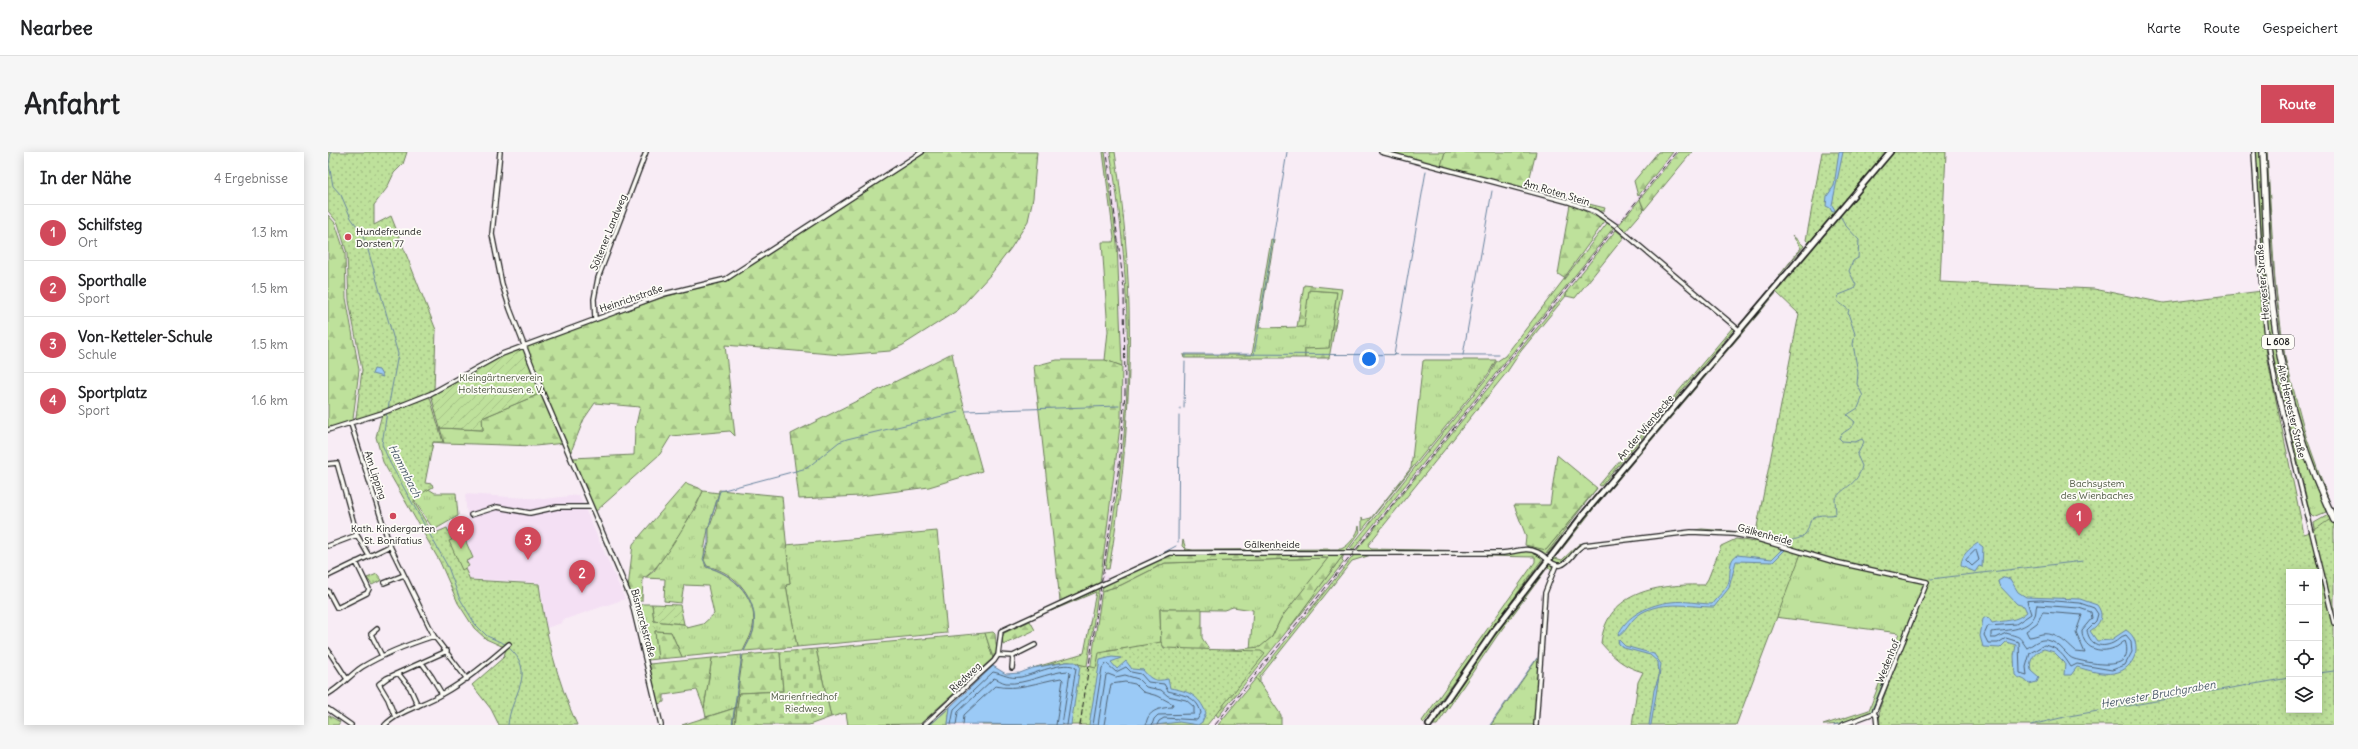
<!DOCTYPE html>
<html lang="de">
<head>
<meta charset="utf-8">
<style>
  :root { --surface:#fff; --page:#f6f6f6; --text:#202124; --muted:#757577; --line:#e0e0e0; --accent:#d1495b }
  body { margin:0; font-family:Delius,sans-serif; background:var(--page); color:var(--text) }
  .controls { position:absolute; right:12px; bottom:12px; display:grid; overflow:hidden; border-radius:0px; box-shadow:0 2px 10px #0003 }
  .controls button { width:36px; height:36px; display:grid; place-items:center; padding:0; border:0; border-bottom:1px solid var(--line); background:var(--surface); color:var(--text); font:20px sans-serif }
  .you { position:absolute; left:1041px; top:207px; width:14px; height:14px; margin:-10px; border:3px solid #fff; border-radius:50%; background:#1a73e8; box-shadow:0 0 0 6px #1a73e833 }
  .badge { display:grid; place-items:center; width:26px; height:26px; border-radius:50%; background:var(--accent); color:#fff; font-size:13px; font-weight:700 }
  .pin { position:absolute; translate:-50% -33px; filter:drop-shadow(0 1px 2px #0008) }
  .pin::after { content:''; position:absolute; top:21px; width:14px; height:12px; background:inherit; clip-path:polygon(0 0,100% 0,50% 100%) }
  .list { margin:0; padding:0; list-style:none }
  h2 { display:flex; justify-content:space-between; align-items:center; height:52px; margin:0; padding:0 16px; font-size:17px }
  h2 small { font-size:13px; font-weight:400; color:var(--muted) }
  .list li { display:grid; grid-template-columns:26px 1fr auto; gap:12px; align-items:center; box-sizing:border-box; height:56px; padding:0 16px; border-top:1px solid var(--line) }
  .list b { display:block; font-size:15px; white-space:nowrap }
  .list p { margin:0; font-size:13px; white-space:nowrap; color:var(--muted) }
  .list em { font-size:13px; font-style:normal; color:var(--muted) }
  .icon { flex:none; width:22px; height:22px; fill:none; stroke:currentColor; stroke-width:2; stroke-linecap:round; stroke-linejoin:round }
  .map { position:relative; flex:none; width:2006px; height:573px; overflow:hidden; border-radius:0px }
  header { display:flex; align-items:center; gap:24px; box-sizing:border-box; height:56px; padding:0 20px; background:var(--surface); border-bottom:1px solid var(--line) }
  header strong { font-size:19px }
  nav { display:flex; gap:22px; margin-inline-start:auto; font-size:14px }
  .intro { display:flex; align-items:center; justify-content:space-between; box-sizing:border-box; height:96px; padding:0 24px }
  h1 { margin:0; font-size:28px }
  .button { padding:10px 18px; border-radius:0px; background:var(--accent); color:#fff; font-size:14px; font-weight:700 }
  main { display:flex; gap:24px; padding:0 24px }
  aside { flex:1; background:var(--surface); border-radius:0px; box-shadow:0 2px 10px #0003 }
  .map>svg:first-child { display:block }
  .built { fill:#f4e0f4 }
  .grass { fill:url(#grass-tufts); stroke:#6d7e5c }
  .forest { fill:url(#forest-firs); stroke:#6d7e5c }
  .cemetery { fill:url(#cemetery-stones); stroke:#6d7e5c }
  .park { fill:url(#park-dots); stroke:#6d7e5c; fill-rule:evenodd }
  .garden { fill:url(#garden-furrows); stroke:#6d7e5c }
  .pitch { fill:#bee19b; stroke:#6d7e5c }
  .water { fill:#9bcaf6; stroke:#68849f }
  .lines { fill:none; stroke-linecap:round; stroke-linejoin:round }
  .shore { stroke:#4f6273; stroke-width:1 }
  .stream { stroke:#68849f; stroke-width:1 }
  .street-casing { stroke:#1c1c1c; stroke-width:6 }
  .secondary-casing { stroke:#1c1c1c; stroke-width:8 }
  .primary-casing { stroke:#1c1c1c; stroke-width:8 }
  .street { stroke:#fdfcf7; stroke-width:3.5 }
  .secondary { stroke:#fdfcf7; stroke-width:4.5 }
  .primary { stroke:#fdfcf7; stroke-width:5.5 }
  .rail { stroke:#1c1c1c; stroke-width:1; stroke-dasharray:6 3; stroke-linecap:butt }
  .poi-dot { fill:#d1495b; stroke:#fdfcf7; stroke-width:1.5 }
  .labels { text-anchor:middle; stroke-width:3.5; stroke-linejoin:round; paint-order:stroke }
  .shield { fill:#fdfcf7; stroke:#605f5e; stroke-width:1 }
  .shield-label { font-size:9px; font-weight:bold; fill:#1c1c1c }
  .street-label { font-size:10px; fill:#1c1c1c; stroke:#fdfcf7 }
  .poi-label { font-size:10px; fill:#1c1c1c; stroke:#fdfcf7; text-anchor:start }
  .park-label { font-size:10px; fill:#4d5742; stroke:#fdfcf7 }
  .water-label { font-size:11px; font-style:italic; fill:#485968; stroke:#fdfcf7 }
</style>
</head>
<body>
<header>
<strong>Nearbee</strong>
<nav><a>Karte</a><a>Route</a><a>Gespeichert</a></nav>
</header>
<div class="intro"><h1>Anfahrt</h1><a class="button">Route</a></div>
<main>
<aside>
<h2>In der Nähe<small>4 Ergebnisse</small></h2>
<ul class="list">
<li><span class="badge">1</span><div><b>Schilfsteg</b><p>Ort</p></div><em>1.3 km</em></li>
<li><span class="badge">2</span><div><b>Sporthalle</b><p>Sport</p></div><em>1.5 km</em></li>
<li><span class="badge">3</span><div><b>Von-Ketteler-Schule</b><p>Schule</p></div><em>1.5 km</em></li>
<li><span class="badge">4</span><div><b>Sportplatz</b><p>Sport</p></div><em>1.6 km</em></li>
</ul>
</aside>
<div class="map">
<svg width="2006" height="573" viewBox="0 0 2006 573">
  <defs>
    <pattern id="grass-tufts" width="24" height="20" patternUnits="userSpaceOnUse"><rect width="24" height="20" fill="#bee19b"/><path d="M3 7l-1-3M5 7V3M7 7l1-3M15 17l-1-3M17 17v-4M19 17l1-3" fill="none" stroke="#a3c085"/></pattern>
    <pattern id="forest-firs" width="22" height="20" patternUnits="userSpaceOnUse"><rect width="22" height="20" fill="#bee19b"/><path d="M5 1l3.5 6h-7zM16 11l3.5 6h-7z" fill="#a3c085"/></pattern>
    <pattern id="cemetery-stones" width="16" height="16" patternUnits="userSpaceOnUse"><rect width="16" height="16" fill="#bee19b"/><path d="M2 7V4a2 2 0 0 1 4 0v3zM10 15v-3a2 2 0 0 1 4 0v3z" fill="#a3c085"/></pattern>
    <pattern id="park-dots" width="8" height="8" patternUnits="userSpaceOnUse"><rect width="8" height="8" fill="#bee19b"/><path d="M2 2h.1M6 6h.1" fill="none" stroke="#a3c085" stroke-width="1.8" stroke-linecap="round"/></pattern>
    <pattern id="garden-furrows" width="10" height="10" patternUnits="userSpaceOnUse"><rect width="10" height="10" fill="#bee19b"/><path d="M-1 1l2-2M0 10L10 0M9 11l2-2" fill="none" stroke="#a3c085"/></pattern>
  </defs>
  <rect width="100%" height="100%" fill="#f8ecf5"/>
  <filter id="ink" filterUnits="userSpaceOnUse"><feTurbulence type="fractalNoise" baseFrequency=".025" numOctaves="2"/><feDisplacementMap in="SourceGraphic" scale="8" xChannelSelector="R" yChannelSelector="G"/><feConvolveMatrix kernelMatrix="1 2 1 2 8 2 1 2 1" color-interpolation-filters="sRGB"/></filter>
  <g filter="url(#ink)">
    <path class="built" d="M777,0h5l12,90 4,70 1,76 -6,64 -17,123 4,1 -1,5 -3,1 -22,143h-4l22,-144 21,-162 1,-31 -5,-146z
      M1345,0h5l-60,74 -4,-4 3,-4 3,2z
      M1286,75l3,2 -50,62 -163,200 -148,187 -38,47h-6l131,-163 -1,-2 3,-5 2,2z
      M137,342l79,5 35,-4 46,104 -62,21 -1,3 -16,5 -6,-45 -83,-5 -23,-47 33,-14z"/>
    <path class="grass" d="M775,0h2l12,90 5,124 -17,-6 3,-29 -6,-89h11l1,-4z
      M782,0h5c22,141 18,277 -6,417h-4c10,-60 20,-121 22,-181 2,-79 -3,-159 -17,-236z
      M1060,0h57l-4,14z
      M1928,0h4c3,54 3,108 10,161 9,69 29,135 56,199l-12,5 -4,-4 -41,-175 -6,-48z
      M1939,0l8,130 10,76 21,78 26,73c-54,-113 -60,-235 -65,-357z
      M1241,47l36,9 -1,3h-4z
      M1312,47l4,11 -19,22 -7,-6z
      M1510,68l-243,287 -40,51 7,2 17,-16 123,-15 53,4 -1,4 -29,-5 -37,-1 -105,14 -22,18 -7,-1 -2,-5 269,-321z
      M1280,70l6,5 -261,323 -3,-2 140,-174 6,-12 9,-6z
      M1464,83l12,11 -25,30 22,-28z
      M943,87l3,1 -15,88 44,-1 6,-37 28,2 -8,57h-24v9h-121l-1,-3h69z
      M1477,96l-63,75 -3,2z
      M1239,139l-1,5 -45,55 -14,21 -139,173 3,4 112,2h-127z
      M1405,175l1,2 -133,157 -2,-1z
      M1406,179l-1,3 -130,152z
      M1097,208h71l-7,13 -127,157v-13l1,3 8,-2 40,-50 12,-107z
      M110,278l6,13 -11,-1 -2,10 -13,2 4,31 13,8h21l2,23 -24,14 -22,-33 -26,-53z
      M1269,336l-51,66 -6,-4 -14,-3 6,-2 14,5z
      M1272,337l-50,64 -3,1z
      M375,339l16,2c-5,17 -20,58 -13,74 27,6 55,33 46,64 -2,7 -6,13 -9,20l-61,6 -11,-25 -16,-1 3,28 -10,1 -12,-51 6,-5h10l2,17 30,3 3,4 16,-4 11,-10 -6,-28 -24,-1 -3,18 -17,-2 1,-22 -20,-1 9,-7 41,-62z
      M2000,363l6,13 -17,12 -3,-17z
      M1031,374l1,6 -14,19h-159l-5,-5 1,-6 3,9 7,1 148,-1c8,-3 17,-15 18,-23z
      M609,379l10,102 -150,14 -11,-62 4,-1 -4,-39z
      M1459,398l135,32 3,4 -52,125c-15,11 -32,14 -50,14l46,-15 30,-77 -124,-16z
      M1201,399l14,7 -119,165 -2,-2 113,-159v-5l-49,-1z
      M1016,402l-2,6 2,2 -57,69z
      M1157,402l-114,1 -19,6 -92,116v7l-4,-6 98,-123z
      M1001,406l-48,60 -9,19 -11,10 -11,3 3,-40 -20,-3 -9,3 -64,-1 1,35 -54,7 -7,9 -18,65 20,-134 19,-6 44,-22z
      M1215,408l-116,165h-2l74,-107z
      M1221,411l3,2 1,6 -7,15 -6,64 3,-55 9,-25 -4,-3 -51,69 -60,89h-6l68,-98z
      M771,436l-1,5 -20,132 2,-59 -2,-3 -12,-1 -33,6 51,-15 12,-61 -45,19z
      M657,481l8,25 -73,66 -72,1 -2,-12 -15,4 -15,-68z
      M414,503l-7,53 -29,9 -2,-9 8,-50z
      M1209,507l2,1 -4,65h-44z
      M622,555l-2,18h-18z
      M0,563l12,7 -2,3h-10z"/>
    <path class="forest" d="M598,0h111l-4,46 -5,23 -17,27 -20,26 -33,36 -55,35 -13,6 -48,4 -117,-10 10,91 -5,-5 -59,5 -11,18 -65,58 -23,-54 62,-3 1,-26 5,-22 -45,-4 -11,16 -14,35 -5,-11 -30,3 -91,-3 -4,-15 43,2 -1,-12 62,-26 -18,-46 138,-49 64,-17z
      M1117,0h91l-9,37 -86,-23z
      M1330,0h15l-35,44 -4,-15z
      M1350,0h14l-48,58 -4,-11z
      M1242,52l35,17 -41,57 -6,-4z
      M0,63l7,8 10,30 1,45 13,72 -6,49 -3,3 -22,6z
      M1288,78l8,7 -49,61 -9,-2 1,-5z
      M976,133l38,4 -13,69h-24v-9l24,-1 8,-56 -28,-2 -5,37h-7z
      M624,201l6,32 24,86 -53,16 -69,9 -61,3 -8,-65z
      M729,208h48l17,6 -1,53 -21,164 -40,18 -26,-235z
      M1229,303l40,33 -51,62 -21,-5 1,-9 -12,-31h36z
      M358,331l13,5 4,3c-7,16 -45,83 -60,87l-1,23 -8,1 -6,-14 5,-44z
      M391,338l63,6 8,88 -4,1 11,62 -53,4c3,-7 9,-15 10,-23 3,-31 -17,-55 -47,-62l-3,-6 5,-17v-14l7,-20z
      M842,402h174l-57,77 -69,86 -47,-64 -10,-9 -1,-35h42v29l9,14 49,-5 12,-10 9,-19 47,-60 -163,5 -44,22 -19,6 1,-5z
      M702,469l5,9 -32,15 -1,-8 2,-4z
      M327,479l16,1 11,25 -24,2z
      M665,480l2,2 2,17 -4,7 -8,-25z
      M452,500l3,39 -44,2 -4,32h-2l10,-70z
      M384,506l-8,50 -7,-18 -33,5v7l-6,2 -9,-40z
      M928,526l25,37v10h-63z
      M407,556l-3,17h-50z"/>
    <path class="cemetery" d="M488,497l15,68 -22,8h-74l4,-32 44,-2 -3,-39z"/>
    <path class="park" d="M0,0h79l-4,12 -9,9 -7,15 -13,17v20l17,-9 45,114 -2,61 -5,3 14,48h-10l-8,41 7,1 1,3 -18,10 -1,5 19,32 14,-6 23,52 69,4c6,49 18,96 38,141h-78l-8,-16 -19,-24 32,-28 2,-9 -20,-9 -12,-11 -16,-25 -18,-41 -57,-100 -7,-25 7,-27 -24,9 -3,-1 6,-48 -13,-69 -2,-48 -9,-30 -10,-12z
      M1494,0h124l-6,130 154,7 70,14 98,-12 3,51 4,25 35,167c16,-4 18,-12 30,-16v207h-454l-1,-15 48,-129 -83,-16 -42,-14 -66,174h-104l6,-43 5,-10c-19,-5 -30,-15 -42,-29 6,-53 59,-59 103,-58l4,-6 13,-33 15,-7 18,3 45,-228 -24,-23 38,-44 -7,-7zM1961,420h30v138h-30z
      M49,422l5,6 -10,5 -5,-7z
      M833,490l3,6 97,3 4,3 -58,71h-225l23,-50 21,-2 25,-9 18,-2 27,6 3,-15z"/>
    <path class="garden" d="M195,195l19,46 -60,25 1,12 -43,-2 -9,-33 59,-34z
      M324,452l28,1 4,19 -30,-3z"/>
    <path class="pitch" d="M135,383l10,23 -7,3 3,5 -7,4 -13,-29z"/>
    <path class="water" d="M1511,0h4l-11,53 3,5 -3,2 -2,-4 -4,-2 1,-10 7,-10z
      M46,217l5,1 4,7 -11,-3z
      M1650,391l5,4 -1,20 -3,-1 -4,6 -14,-6c0,-11 8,-17 17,-23z
      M1454,397l3,1 -12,12 -37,-1 -7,27 -15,19c-24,0 -55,-8 -77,9 -7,5 -12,18 -19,20 7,-21 33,-32 53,-34 14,-2 28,2 41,2 5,-8 15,-14 17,-23 2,-9 -1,-21 8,-26l35,4z
      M1677,425l5,2 8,13 8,5 54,2 17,6c8,11 3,19 -7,26l7,10 14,-1 15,-10c19,12 9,40 -12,43 -12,2 -26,-3 -37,-6l-6,8h-7l1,-12 -11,-11 -10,-3c-9,2 -16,12 -13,21l8,7 -2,5 -8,2c-4,-6 -10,-5 -14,-9l-1,-19 2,-11 -10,-3 -6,6 -17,-1 -3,-11 3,-17 3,-2 3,1 3,5c13,-3 24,-1 35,-11l-3,-6 -7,-2 -18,-19 -1,-4z
      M1290,487l7,7 29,8 7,10 -10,61h-2l5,-35 5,-14 -1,-14 -8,-7 -26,-7 -5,-4z
      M784,505l9,1 -10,4 6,7 9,-8 6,8 11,1c8,10 12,12 25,9l2,9c18,3 29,7 36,25l-4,9 -4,3 -19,-3 -23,3h-67l11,-65z
      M738,510h9l5,4 -9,59 -123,-1 2,-17 43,-41 13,8 14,-1 13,-5z"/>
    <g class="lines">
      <path class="shore" d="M1648,398l3,10 -7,6 -6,-6z
        M1713,448l39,3 14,5 4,6 -2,7 -9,9c2,14 13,19 26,13 5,-2 7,-7 13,-8l5,6 1,11 -7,13 -13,5 -35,-6 -6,3c-7,-11 -13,-20 -27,-22l-14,8 -4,14 1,8 -7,-2 -1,-31 -13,-4 -8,5h-10l-4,-8 4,-9 28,-2 15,-10 -4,-13z
        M1709,453l42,3 12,4 1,6 -10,12c0,18 17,24 32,18 4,-1 7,-5 11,-7 2,5 3,13 -1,18 -8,10 -39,3 -50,0 -8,-2 -12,-16 -27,-19 -9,-1 -13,4 -20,8 -9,-12 -4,-10 -21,-15l-10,5h-5v-6c14,-2 35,-1 43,-15 3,-4 1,-8 3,-12z
        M1715,460l39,3 -6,17 9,21 -9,-1c-10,-9 -20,-20 -34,-18 -5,1 -9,3 -13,3l-3,-6 11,-8z
        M623,573l3,-16 39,-37c11,2 15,7 28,5 11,-2 45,-18 55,-9l-9,57
        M628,573l2,-13 36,-34c4,1 7,4 12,5 20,2 41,-11 62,-12l2,2 -8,52
        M635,573l1,-10 31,-29c23,5 42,-4 66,-8l2,2 -7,45
        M765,573l9,-57 4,-5 10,9 10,-5 5,5 10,2 7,8 16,2 4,7c15,4 29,5 33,22l-4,7 -33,-2 -5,3 -2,4
        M770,573l8,-50 2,-1 8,3 9,-2 13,4 8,8 15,3 7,6 18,4 8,7v7l-36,1 -4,4 -2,6
        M776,573l7,-41 14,-2 10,2 8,8 15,4 15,8 -1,3c-12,1 -25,3 -26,18"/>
      <path class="stream" d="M3,0l-2,12 4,22 8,9 10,23 8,11 7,14 32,111 -10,55
        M926,203l33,-203
        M1066,203l32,-184
        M1135,203l29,-164
        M857,205v-3l314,1
        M856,256l1,-46
        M852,257v-1
        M638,259l153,-5
        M59,260l-5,32 8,19 58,104 11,30 16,27 12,12 18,8
        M850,390l1,-126
        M1455,398c6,-15 14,-7 22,-16 5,-5 3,-17 12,-18 6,-2 12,0 19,-2l-1,-15c10,-14 22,-13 27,-33l-5,-11 7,-13 -2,-3 -7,3 -13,-1 -3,-3c3,-7 13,-8 16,-16l-8,-7 11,-7 5,-12 -6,-12 1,-11 -5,-29 2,-10 -7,-21 1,-3 -12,-9 2,-6 15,-6 2,-4 -7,-14 4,-10 5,-3 1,-18 -13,-14 -7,-12
        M816,411l32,-17
        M1603,427l152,-18
        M180,495c31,26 2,48 0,78
        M416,499c3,-7 7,-13 9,-20 8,-31 -19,-58 -46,-64l-4,-8 5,-16v-14l12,-38 87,-23 32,-26 8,-3 112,-27
        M1991,521l15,-2
        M1543,560l47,-113
        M404,573l10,-70
        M602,573l19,-17
        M1162,573l47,-67
        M1506,573l30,-10
        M1703,573l38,-9 220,-38"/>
      <defs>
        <path id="street" d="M172,0l-8,82 10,50 8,25 31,80 90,210 30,126
          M1053,0l188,50 27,10 20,14 123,104
          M1926,0l8,138 5,46 8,45 59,242
          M267,167l-1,-20 4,-21 48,-126
          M23,272l39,122 44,90 33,43
          M0,278l54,-17 48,-19 72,-40 162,-60 62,-15 196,-127
          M0,312l9,-1 20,72 12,21
          M143,363l26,-8 33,6 27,-6h34
          M0,394l29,-11
          M0,424l62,-30
          M56,431l20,-8
          M0,439l9,17 30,-15 2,-4 -13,-27
          M49,477l-6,5 11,22
          M0,498l19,29
          M670,503l15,1 22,-11
          M94,511l10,14 10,17
          M684,516l1,-12
          M70,521l12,15 8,18
          M0,542c13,-7 22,-19 34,-27 23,-14 47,-23 72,-31
          M0,557l23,16
          M1546,561l2,3 1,9
          M67,565l-7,-18 -9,-15 8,-6 60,-27
          M57,573c15,-15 39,-20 57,-31 25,-14 45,-31 67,-50
          M596,573l70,-64 4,-6 3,-24 169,-78h331c12,0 25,-7 36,-1 8,3 15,15 24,13 10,-3 13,-16 23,-20l107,-13 42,2 21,4 81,24 92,20 -53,131 -32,12
          M1208,573l9,-132 11,-28"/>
        <path id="secondary" d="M1101,573l64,-93 90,-117 307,-363"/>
        <path id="primary" d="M1935,0c3,55 3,111 11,166 9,70 30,138 60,202"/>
      </defs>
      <use href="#street" class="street-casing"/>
      <use href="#secondary" class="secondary-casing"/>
      <use href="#primary" class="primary-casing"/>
      <use href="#street" class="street"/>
      <use href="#secondary" class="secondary"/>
      <use href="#primary" class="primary"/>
      <path class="rail" d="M752,573l39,-259 6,-73 -1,-104 -17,-137
        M887,573l461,-573"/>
    </g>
  </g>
  <g class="poi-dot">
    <circle cx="20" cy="85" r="4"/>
    <circle cx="65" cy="364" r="4"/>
  </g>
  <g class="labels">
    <rect class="shield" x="1934" y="183" width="32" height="14" rx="3"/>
    <g class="shield-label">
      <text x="1950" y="193">L 608</text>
    </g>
    <g class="street-label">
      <text transform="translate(1229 40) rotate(17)" y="4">Am Roten Stein</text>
      <text transform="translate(280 80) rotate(-68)" y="4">Söltener Landweg</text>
      <text transform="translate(1934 130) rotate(-95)" y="4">Hervester Straße</text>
      <text transform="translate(303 146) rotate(-19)" y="4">Heinrichstraße</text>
      <text transform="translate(1964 259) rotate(77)" y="4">Alte Hervester Straße</text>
      <text transform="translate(1317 275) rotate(-50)" y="4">An der Wienbecke</text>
      <text transform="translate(48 323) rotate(72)" y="4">Am Lipping</text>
      <text transform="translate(1437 382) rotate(15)" y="4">Gälkenheide</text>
      <text x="944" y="396">Gälkenheide</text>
      <text transform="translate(316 471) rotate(75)" y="4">Bismarckstraße</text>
      <text transform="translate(1559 509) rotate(-68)" y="4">Wedenhof</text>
      <text transform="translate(637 525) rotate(-43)" y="4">Riedweg</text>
    </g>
    <g class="poi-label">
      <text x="28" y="83">Hundefreunde<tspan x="28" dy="12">Dorsten 77</tspan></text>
      <text x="65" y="380" text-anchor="middle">Kath. Kindergarten<tspan x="65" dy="12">St. Bonifatius</tspan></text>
    </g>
    <g class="park-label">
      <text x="173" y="229">Kleingärtnerverein<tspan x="173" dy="12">Holsterhausen e. V.</tspan></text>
      <text x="1769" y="335">Bachsystem<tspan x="1769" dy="12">des Wienbaches</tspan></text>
      <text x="476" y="548">Marienfriedhof<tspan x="476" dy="12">Riedweg</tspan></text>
    </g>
    <g class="water-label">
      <text transform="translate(77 319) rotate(63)" y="4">Hammbach</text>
      <text transform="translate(1830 542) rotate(-10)" y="4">Hervester Bruchgraben</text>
    </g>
  </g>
</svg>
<div class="controls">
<button>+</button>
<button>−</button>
<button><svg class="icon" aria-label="locate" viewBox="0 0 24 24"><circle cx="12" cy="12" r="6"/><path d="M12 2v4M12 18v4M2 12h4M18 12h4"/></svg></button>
<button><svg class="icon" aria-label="layers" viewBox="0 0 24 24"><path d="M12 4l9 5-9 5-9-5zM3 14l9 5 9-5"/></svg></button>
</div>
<div class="you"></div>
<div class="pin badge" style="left:1751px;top:384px">1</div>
<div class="pin badge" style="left:254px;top:441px">2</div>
<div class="pin badge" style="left:200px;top:408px">3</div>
<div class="pin badge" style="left:133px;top:397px">4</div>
</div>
</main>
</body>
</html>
